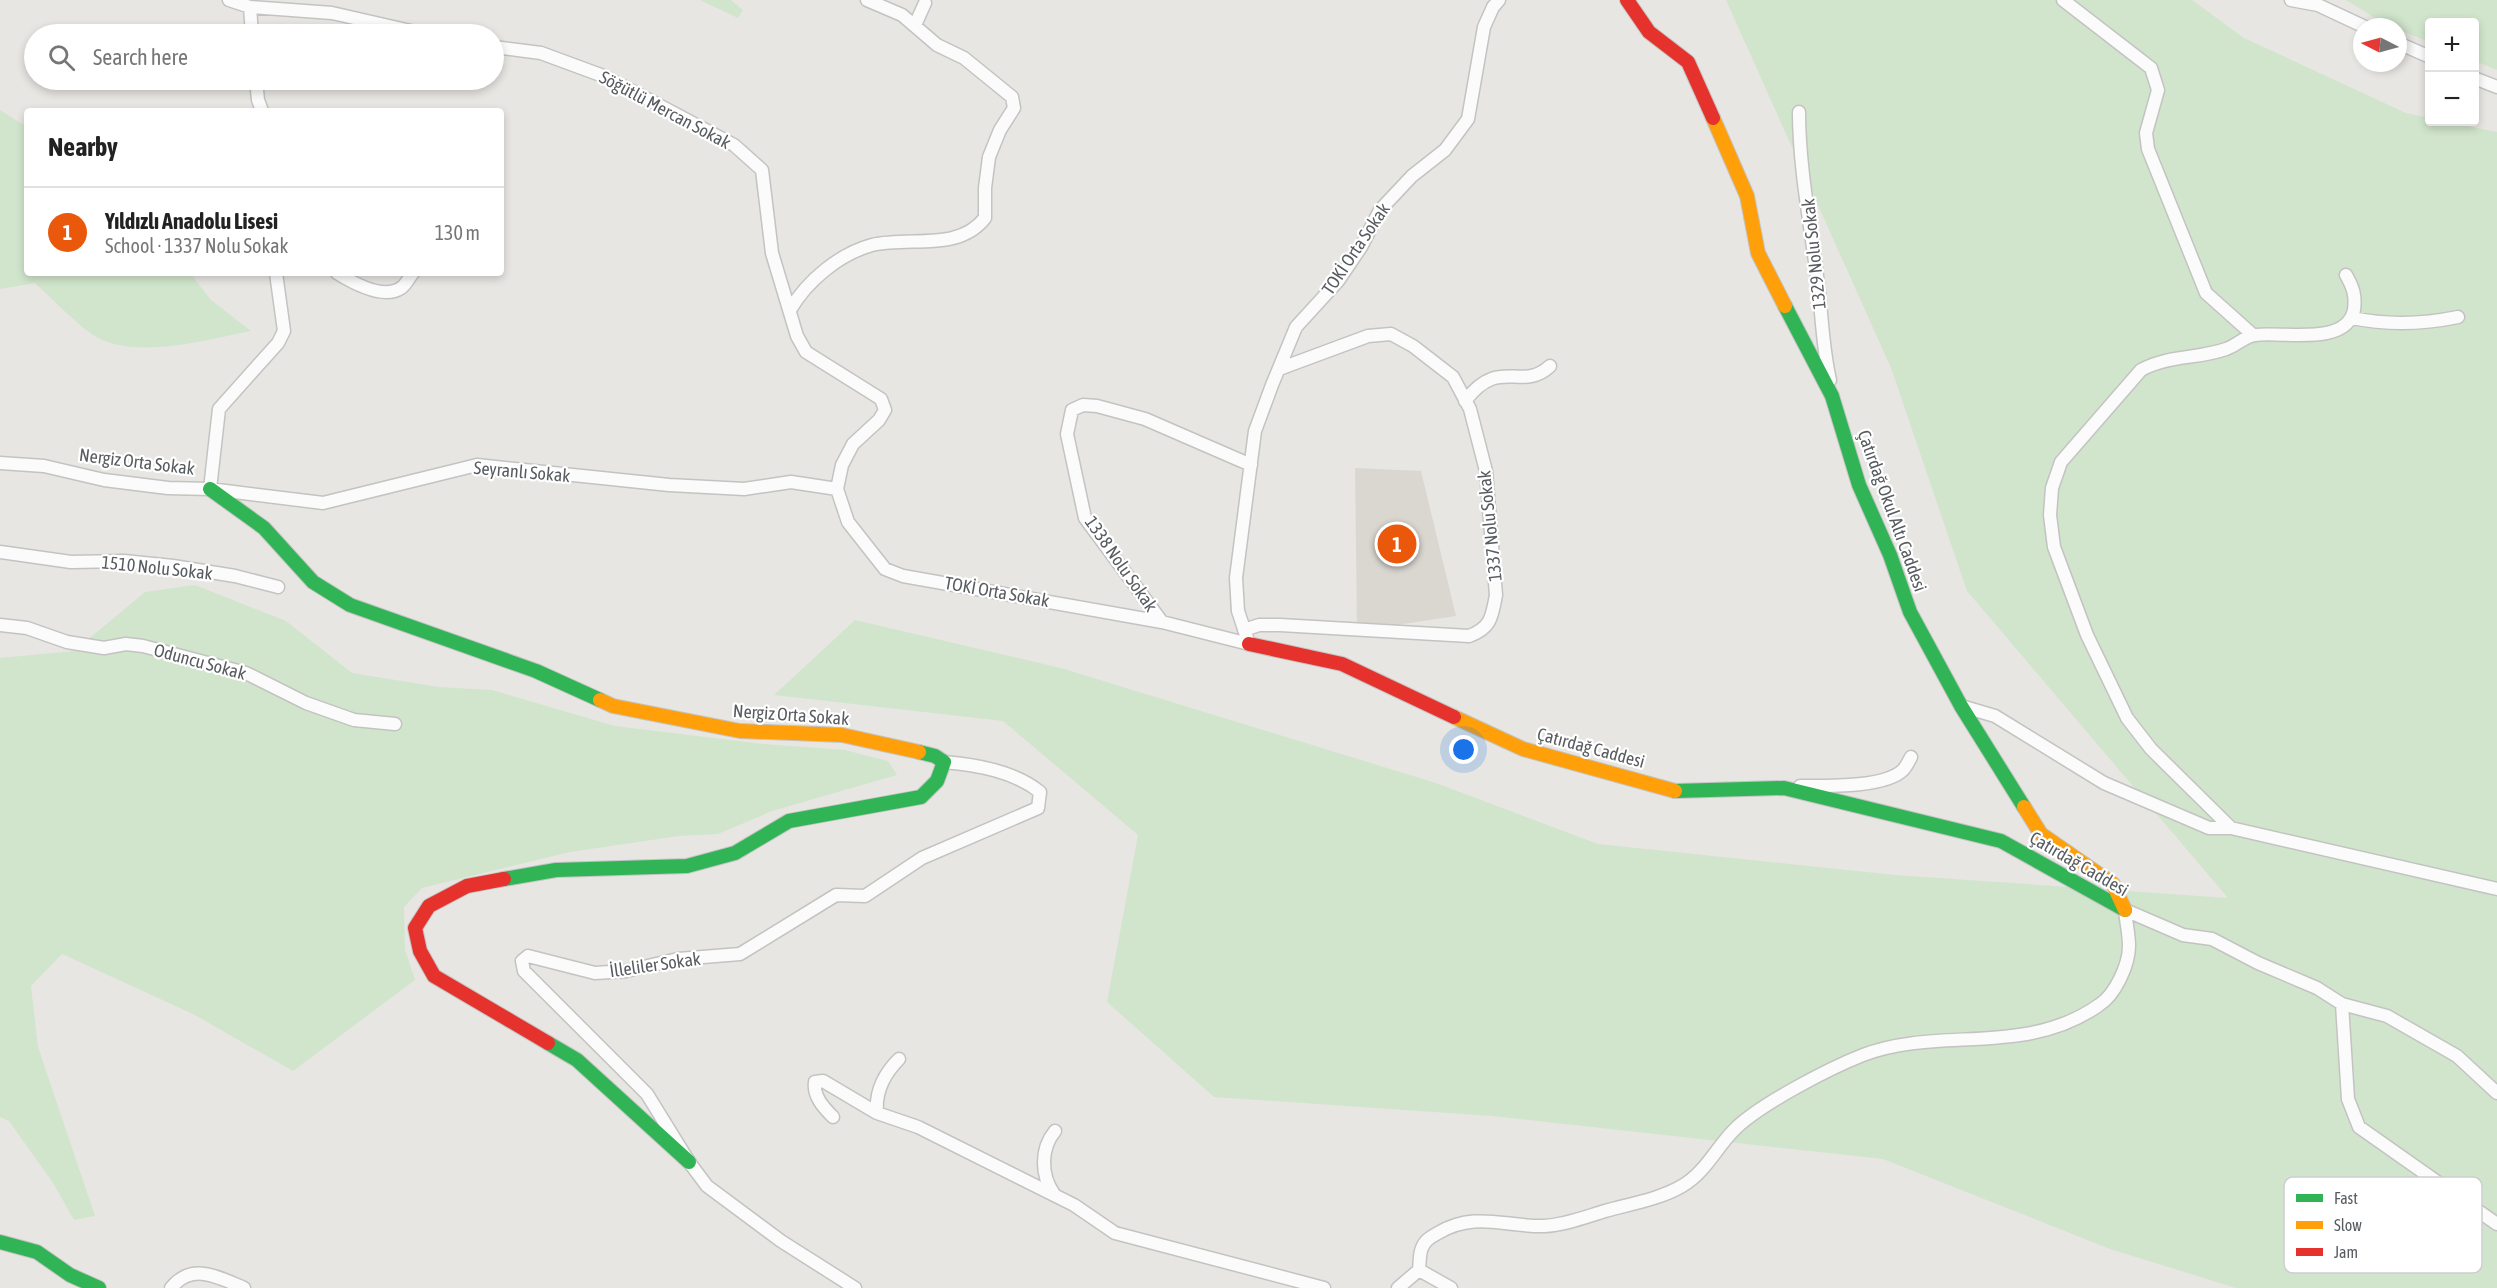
<!DOCTYPE html>
<html lang="en">
<head>
<meta charset="utf-8">
<style>
  :root { --surface:#fff; --page:#f2f2f2; --text:#222; --muted:#767676; --line:#e0e0e0; --accent:#ea580c }
  body { margin:0; font-family:"Asap Condensed",sans-serif; background:var(--page); color:var(--text) }
  .controls { position:absolute; right:18px; top:18px; display:grid; overflow:hidden; border-radius:6px; box-shadow:0 3px 9px #0003 }
  .controls button { width:54px; height:54px; display:grid; place-items:center; padding:0; border:0; border-bottom:2px solid var(--line); background:var(--surface); color:var(--text); font:30px sans-serif }
  .compass { position:absolute; left:2353px; top:18px; width:54px; height:54px; border-radius:50%; background:var(--surface); box-shadow:0 3px 9px #0003; rotate:276deg }
  .you { position:absolute; left:1464px; top:750px; width:21px; height:21px; margin:-15px; border:4px solid #fff; border-radius:50%; background:#1a73e8; box-shadow:0 0 0 9px #1a73e833 }
  .badge { display:grid; place-items:center; width:39px; height:39px; border-radius:50%; background:var(--accent); color:#fff; font-size:20px; font-weight:700 }
  .pin { position:absolute; translate:-50% -50%; border:3px solid #fff; box-shadow:0 2px 6px #0006 }
  .list { margin:0; padding:0; list-style:none }
  h2 { display:flex; justify-content:space-between; align-items:center; height:78px; margin:0; padding:0 24px; font-size:26px }
  h2 small { font-size:20px; font-weight:400; color:var(--muted) }
  .list li { display:grid; grid-template-columns:39px 1fr auto; gap:18px; align-items:center; box-sizing:border-box; height:90px; padding:0 24px; border-top:2px solid var(--line) }
  .list b { display:block; font-size:22px; white-space:nowrap }
  .list p { margin:0; font-size:20px; white-space:nowrap; color:var(--muted) }
  .list em { font-size:20px; font-style:normal; color:var(--muted) }
  .icon { flex:none; width:33px; height:33px; fill:none; stroke:currentColor; stroke-width:2; stroke-linecap:round; stroke-linejoin:round }
  .map { position:relative; flex:none; width:2497px; height:1288px; overflow:hidden }
  .search { position:absolute; background:var(--surface); box-shadow:0 3px 9px #0003; left:24px; top:24px; width:480px; height:66px; display:flex; align-items:center; gap:15px; box-sizing:border-box; padding:0 21px; border-radius:33px; color:var(--muted); font-size:22px }
  .panel { position:absolute; background:var(--surface); box-shadow:0 3px 9px #0003; left:24px; top:108px; width:480px; height:168px; border-radius:6px }
  .map>svg:first-child { display:block }
  .education { fill:#dad7d1 }
  .green { fill:#d1e5cc }
  .lines { fill:none; stroke-linecap:round; stroke-linejoin:round }
  .street-casing { stroke:#c3c3c2; stroke-width:15 }
  .fast-casing { stroke:#c4c4c4; stroke-width:16 }
  .slow-casing { stroke:#c4c4c4; stroke-width:16 }
  .jam-casing { stroke:#c4c4c4; stroke-width:16 }
  .street { stroke:#fcfbfb; stroke-width:12 }
  .fast { stroke:#30b455; stroke-width:14 }
  .slow { stroke:#ff9f0a; stroke-width:14 }
  .jam { stroke:#e5322d; stroke-width:14 }
  .labels { text-anchor:middle; stroke-width:4.5; stroke-linejoin:round; paint-order:stroke }
  .street-label { font-size:18px; fill:#585c60; stroke:#fff }
  .key { fill:#fff; stroke:#cdcecf; stroke-width:1.5 }
  .key-label { font-size:16px; fill:#585c60 }
</style>
</head>
<body>
<div class="map">
<svg width="2497" height="1288" viewBox="0 0 2497 1288">
  <rect width="100%" height="100%" fill="#e8e6e2"/>
  <path class="education" d="M1355,468l66,3 35,145 -99,15z"/>
  <path class="green" d="M700,0h31l12,10 -5,8z
    M1726,0h466l52,38 162,75 23,5 1,4h17l50,10v1156h-261l-126,-39 -227,-90 -391,-43 -278,-19 -107,-95 31,-167 -135,-114 -229,-26 81,-75 206,48 375,115 162,61 297,31 333,23 -261,-307 -76,-223z
    M2346,0h151v70l-22,-9 -1,-39h-44l-1,20 -44,-18z
    M0,110l27,17v146h163l21,27 40,31c-45,9 -122,31 -161,2 -20,-15 -37,-34 -55,-50l-35,6z
    M195,585l91,36 66,52 87,14 53,3 123,36 148,18 82,6 43,11 9,14 -125,36 -54,23 -39,2 -109,16 -148,36 -18,19 1,43 10,30 -122,91 -100,-57 -131,-60 -31,32 7,61 57,169 -21,4 -21,-37 -44,-62 -9,-4v-459l74,-7 71,-59z"/>
  <g class="lines">
    <defs>
      <path id="street" d="M229,0l21,7 82,6 92,21
        M2063,0l88,68 7,22 -12,43 2,16 58,144 47,42
        M2291,0l27,5 47,22
        M250,7l2,27
        M915,25l10,-22
        M2398,43l32,14
        M494,47l47,6 65,24 128,68 28,25 10,83 25,83 9,16 75,47 4,11 -6,10 -26,24 -11,21 -5,24 11,33 37,47 18,7 259,46 87,22
        M2474,78l23,9
        M256,80l2,20 4,11
        M1799,112c0,54 11,110 18,164 5,35 5,70 13,104
        M337,273c16,10 46,27 64,15 5,-3 8,-11 12,-15
        M790,310c17,-29 49,-56 82,-65 39,-9 86,7 113,-27v-30l4,-31 11,-27 14,-22 -2,-11 -48,-39 -27,-13 -35,-30 -35,-15
        M2352,318c34,7 72,6 106,-1
        M1465,401c35,-46 56,-8 85,-35
        M0,463l44,3 60,14 64,8 42,1 113,14 154,-38 192,20 75,4 47,-7 46,7
        M210,489l9,-80 59,-66 6,-12 -8,-58
        M0,552l71,10 53,-1 49,5 62,10 43,11
        M1162,622l-77,-104 -18,-84 5,-24 11,-5 14,1 48,13 106,46
        M0,625l27,3 40,14 37,6 22,-4 17,2 103,27 60,30 48,17 41,4
        M1244,630l15,-5h21l189,11c22,-8 23,-19 27,-41l-10,-124 -16,-62 -17,-32 -40,-31 -22,-12 -23,2 -89,33
        M1249,644l-11,-33 -2,-33 19,-147 17,-46 24,-58 42,-46 23,-34 19,-37 32,-34 33,-26 23,-31 16,-92 9,-20 6,-7
        M1961,706l34,10 109,67 105,45h22l266,61
        M1800,786c24,0 85,2 103,-16 3,-3 6,-9 8,-13
        M2231,828l-80,-79 -24,-31 -40,-83 -33,-88 -4,-32 2,-27 9,-26 80,-92c27,-15 57,-11 85,-21 10,-3 19,-13 29,-14 27,-4 91,12 99,-25 2,-14 -1,-23 -8,-35
        M2125,910l58,25 29,4 46,24 59,25 25,16 45,12 70,40 40,37
        M2342,1004l6,95 11,28 138,97
        M877,1113c-2,-22 7,-39 22,-54
        M833,1117c-10,-10 -20,-21 -18,-35l8,-1 54,32 41,14 156,78 41,28 209,55
        M1054,1194c-13,-18 -14,-45 1,-63
        M1419,1270c1,-7 0,-16 3,-22 3,-8 9,-11 16,-15 37,-22 67,-6 106,-7 21,-1 41,-9 61,-15 25,-7 55,-12 77,-25 23,-13 34,-38 52,-56 24,-25 96,-62 129,-75 75,-29 163,2 236,-50 16,-10 30,-40 30,-59 0,-12 -3,-24 -4,-36
        M1419,1270l32,18
        M171,1288c21,-26 47,-11 73,0
        M855,1288l-74,-47 -74,-55 -18,-24 -42,-68 -123,-123 -2,-10 6,-5 67,17 31,-2 52,-12 62,-5 96,-59 29,1 57,-38 116,-50 2,-16c-26,-21 -63,-27 -96,-30
        M1398,1288l21,-18"/>
      <path id="fast" d="M1785,306l47,90 27,89 31,70 20,57 51,94 63,101
        M210,489l54,39 49,54 37,23 186,66 64,29
        M1675,791l109,-3 217,53 124,69
        M504,879l52,-9 131,-4 48,-13 54,-32 132,-24 16,-16 7,-19 -9,-6 -16,-4
        M548,1043l29,17 112,102
        M0,1242l37,10 33,23 29,13"/>
      <path id="slow" d="M1713,118l34,78 11,57 27,53
        M600,700l13,6 127,25 102,4 77,17
        M1454,717l69,32 152,42
        M2024,807l17,27 72,50 12,26"/>
      <path id="jam" d="M1627,0l22,32 39,30 25,56
        M1249,644l93,20 112,53
        M504,879l-37,7 -38,20 -14,22 5,23 14,25 114,67"/>
    </defs>
    <use href="#street" class="street-casing"/>
    <use href="#fast" class="fast-casing"/>
    <use href="#slow" class="slow-casing"/>
    <use href="#jam" class="jam-casing"/>
    <use href="#street" class="street"/>
    <use href="#fast" class="fast"/>
    <use href="#slow" class="slow"/>
    <use href="#jam" class="jam"/>
  </g>
  <g class="labels">
    <g class="street-label">
      <text transform="translate(665 110) rotate(28)" y="6">Söğütlü Mercan Sokak</text>
      <text transform="translate(1356 249) rotate(-56)" y="6">TOKİ Orta Sokak</text>
      <text transform="translate(1814 254) rotate(-96)" y="6">1329 Nolu Sokak</text>
      <text transform="translate(137 462) rotate(7)" y="6">Nergiz Orta Sokak</text>
      <text transform="translate(522 472) rotate(5)" y="6">Seyranlı Sokak</text>
      <text transform="translate(1892 511) rotate(70)" y="6">Çatırdağ Okul Altı Caddesi</text>
      <text transform="translate(1490 526) rotate(-96)" y="6">1337 Nolu Sokak</text>
      <text transform="translate(1121 564) rotate(55)" y="6">1338 Nolu Sokak</text>
      <text transform="translate(157 568) rotate(6)" y="6">1510 Nolu Sokak</text>
      <text transform="translate(997 592) rotate(10)" y="6">TOKİ Orta Sokak</text>
      <text transform="translate(200 662) rotate(15)" y="6">Oduncu Sokak</text>
      <text transform="translate(791 715) rotate(4)" y="6">Nergiz Orta Sokak</text>
      <text transform="translate(1591 748) rotate(15)" y="6">Çatırdağ Caddesi</text>
      <text transform="translate(2079 864) rotate(30)" y="6">Çatırdağ Caddesi</text>
      <text transform="translate(655 965) rotate(-8)" y="6">İlleliler Sokak</text>
    </g>
  </g>
  <rect x="2284" y="1177" width="198" height="96" rx="9" class="key"/>
  <rect x="2296" y="1194" width="27" height="8" fill="#30b455"/>
  <rect x="2296" y="1221" width="27" height="8" fill="#ff9f0a"/>
  <rect x="2296" y="1248" width="27" height="8" fill="#e5322d"/>
  <g class="key-label">
    <text x="2334" y="1204">Fast</text>
    <text x="2334" y="1231">Slow</text>
    <text x="2334" y="1258">Jam</text>
  </g>
</svg>
<div class="controls">
<button>+</button>
<button>−</button>
</div>
<svg class="compass" viewBox="-18 -18 36 36"><path d="M0-13l5 13h-10z" fill="#e53935"/><path d="M0 13l5-13h-10z" fill="#767676"/></svg>
<div class="you"></div>
<div class="pin badge" style="left:1397px;top:544px">1</div>
<div class="search"><svg class="icon" aria-label="search" viewBox="0 0 24 24"><circle cx="10" cy="10" r="6"/><path d="M15 15l6 6"/></svg>Search here</div>
<section class="panel">
<h2>Nearby<small></small></h2>
<ul class="list">
<li><span class="badge">1</span><div><b>Yıldızlı Anadolu Lisesi</b><p>School · 1337 Nolu Sokak</p></div><em>130 m</em></li>
</ul>
</section>
</div>
</body>
</html>
